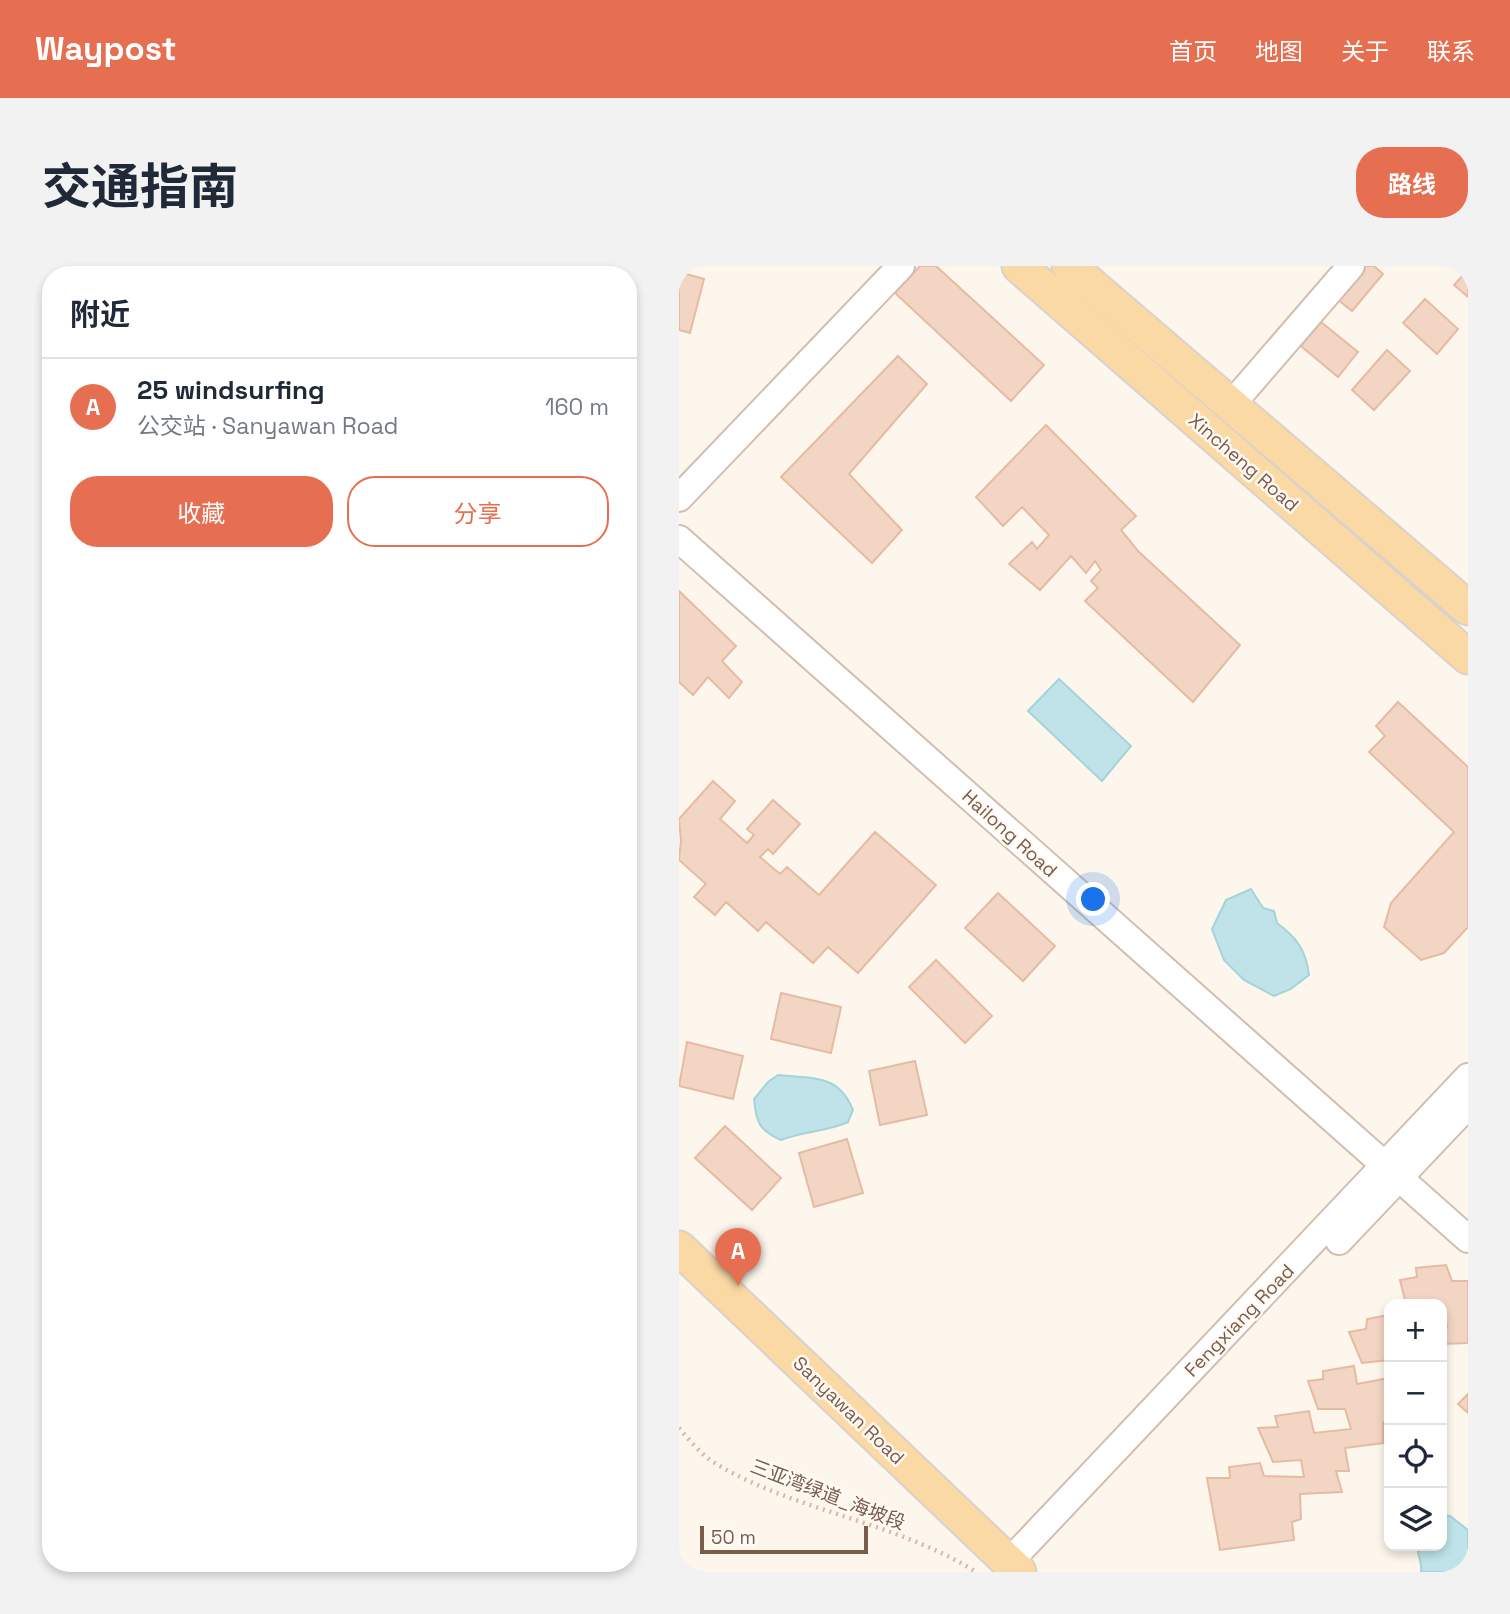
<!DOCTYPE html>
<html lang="zh">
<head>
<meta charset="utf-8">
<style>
  :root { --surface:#fff; --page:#f2f2f3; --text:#1f2937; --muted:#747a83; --line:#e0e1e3; --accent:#e76f51 }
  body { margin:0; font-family:"Space Grotesk","Noto Sans SC",sans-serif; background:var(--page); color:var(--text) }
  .controls { position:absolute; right:21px; bottom:21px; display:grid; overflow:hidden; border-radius:14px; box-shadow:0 4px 10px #0003 }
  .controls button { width:63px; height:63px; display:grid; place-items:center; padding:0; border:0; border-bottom:2px solid var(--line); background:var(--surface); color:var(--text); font:35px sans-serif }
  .scale { position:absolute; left:21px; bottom:18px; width:168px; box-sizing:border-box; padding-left:7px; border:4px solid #7a5c4d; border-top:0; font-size:19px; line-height:24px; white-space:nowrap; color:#7a5c4d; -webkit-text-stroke:5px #fffaf3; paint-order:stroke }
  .you { position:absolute; left:415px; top:634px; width:24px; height:24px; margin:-18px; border:5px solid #fff; border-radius:50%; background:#1a73e8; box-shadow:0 0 0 10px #1a73e833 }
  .badge { display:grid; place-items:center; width:46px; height:46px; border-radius:50%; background:var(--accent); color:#fff; font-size:23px; font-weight:700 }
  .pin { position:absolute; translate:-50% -58px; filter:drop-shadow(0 2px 4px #0008) }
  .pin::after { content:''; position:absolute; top:37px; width:24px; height:21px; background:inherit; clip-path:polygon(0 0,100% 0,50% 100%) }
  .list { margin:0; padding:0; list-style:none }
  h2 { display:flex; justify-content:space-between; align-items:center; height:91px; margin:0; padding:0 28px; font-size:30px }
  h2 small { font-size:23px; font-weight:400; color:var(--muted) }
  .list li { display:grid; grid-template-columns:46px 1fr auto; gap:21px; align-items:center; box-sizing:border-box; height:98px; padding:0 28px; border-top:2px solid var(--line) }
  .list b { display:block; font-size:26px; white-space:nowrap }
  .list p { margin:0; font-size:23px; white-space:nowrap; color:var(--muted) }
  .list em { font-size:23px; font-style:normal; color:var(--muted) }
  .actions { display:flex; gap:14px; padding:21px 28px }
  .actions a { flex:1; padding:16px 0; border:2px solid var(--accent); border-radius:28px; text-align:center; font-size:24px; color:var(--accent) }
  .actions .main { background:var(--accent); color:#fff }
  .icon { flex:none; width:38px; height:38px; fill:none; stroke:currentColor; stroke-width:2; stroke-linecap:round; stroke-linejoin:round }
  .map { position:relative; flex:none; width:789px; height:1306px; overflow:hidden; border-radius:28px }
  header { display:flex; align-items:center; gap:42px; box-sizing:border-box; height:98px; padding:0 35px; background:var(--accent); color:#fff }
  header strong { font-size:33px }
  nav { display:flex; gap:38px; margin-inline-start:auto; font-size:24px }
  .intro { display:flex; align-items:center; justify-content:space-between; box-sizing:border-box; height:168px; padding:0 42px }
  h1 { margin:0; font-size:49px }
  .button { padding:18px 32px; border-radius:28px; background:var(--accent); color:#fff; font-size:24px; font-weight:700 }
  main { display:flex; gap:42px; padding:0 42px }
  aside { flex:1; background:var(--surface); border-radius:28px; box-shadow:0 4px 10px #0003 }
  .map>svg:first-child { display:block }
  .water { fill:#bfe3e8; stroke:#a5d3da; stroke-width:2 }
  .building { fill:#f3d5c3; stroke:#e6bba3; stroke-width:2 }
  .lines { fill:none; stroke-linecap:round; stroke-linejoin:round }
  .minor-casing { stroke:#d1beb0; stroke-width:30 }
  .major-casing { stroke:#dad1cd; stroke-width:37 }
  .path { stroke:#d9b8a5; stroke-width:4.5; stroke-dasharray:2 5; stroke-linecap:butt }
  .minor { stroke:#fff; stroke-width:26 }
  .major { stroke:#fbd9a5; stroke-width:33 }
  .labels { text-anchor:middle; stroke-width:5; stroke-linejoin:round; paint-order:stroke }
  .street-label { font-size:19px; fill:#7a5c4d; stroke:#fffaf3 }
</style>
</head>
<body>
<header>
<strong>Waypost</strong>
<nav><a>首页</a><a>地图</a><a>关于</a><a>联系</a></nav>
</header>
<div class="intro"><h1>交通指南</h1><a class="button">路线</a></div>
<main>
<aside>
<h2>附近<small></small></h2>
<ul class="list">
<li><span class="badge">A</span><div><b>25 windsurfing</b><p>公交站 · Sanyawan Road</p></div><em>160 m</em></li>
</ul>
<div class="actions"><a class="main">收藏</a><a>分享</a></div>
</aside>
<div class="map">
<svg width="789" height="1306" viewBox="0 0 789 1306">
  <rect width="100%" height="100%" fill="#fdf6ec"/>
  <path class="water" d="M380,413l72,67 -29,35 -74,-70z
    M572,623l12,19 11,3 3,12c20,15 29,27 32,52l-18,14 -17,7 -30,-16 -20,-20 -12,-31 14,-29z
    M99,809c34,4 60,-2 75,35l-5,12c-22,10 -45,9 -67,18 -22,-10 -25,-18 -27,-41l14,-17z
    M763,1249l8,1 18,14v42h-47c2,-10 -5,-17 -3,-26h24z"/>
  <path class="building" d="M241,0h16l108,99 -33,36 -116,-108z
    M684,0h11l9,8 -31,37 -16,-13z
    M789,4v27l-14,-12z
    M0,6l25,7 -14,54 -11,-3z
    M746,33l33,30 -21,25 -34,-31z
    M642,56l37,30 -20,25 -37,-31z
    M708,84l23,21 -36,39 -22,-20z
    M219,90l29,28 -78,90 53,56 -30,33 -91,-86z
    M367,159l90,91 -15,14 17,21 102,94 -47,57 -108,-101 13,-13 -7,-7 10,-11 -6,-9 -9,12 -15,-17 -31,34 -31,-26 23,-22 5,7 12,-14 -27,-28 -19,19 -27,-29z
    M0,325l57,55 -14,15 20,21 -13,16 -21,-21 -15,18 -14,-13z
    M719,436l70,65v160l-24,26 -23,7 -37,-33 7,-24 63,-71 -85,-80 16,-16 -9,-10z
    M34,515l22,20 -15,18 27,24 7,-8 -7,-6 26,-29 27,24 -27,30 -5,-5 -8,8 20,17 7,-7 32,28 56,-63 61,53 -78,88 -30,-26 -15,16 -47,-41 -8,9 -32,-29 -11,13 -21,-18 12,-13 -27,-24 2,-19 -2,-22z
    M319,627l57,53 -32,35 -58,-53z
    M257,694l56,56 -27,27 -56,-56z
    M102,727l60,14 -10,46 -60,-14z
    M8,776l56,14 -10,43 -54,-13z
    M236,795l12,54 -47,10 -11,-54z
    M46,860l56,52 -29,32 -57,-52z
    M168,873l16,54 -49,14 -15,-54z
    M767,999l6,16h16v62l-26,1v-17h5l-5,-23h-36l-6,-24 17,-3 -1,-9z
    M710,1049v45l-27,3 -13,-31 17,-3 1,-10z
    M675,1100l3,18 32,-6v43l-6,1v21l-38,5 4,23h-13l6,21 -42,2 1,25 -9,3 2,18 -74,10 -13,-72h23l-1,-11 31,-4 4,13 40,1 -3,-17 -28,2 -15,-34 20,-1 -3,-11 34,-5 5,22 37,-4 -6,-20h-27l-10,-28 15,-2v-8z
    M789,1128v19l-10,-9z"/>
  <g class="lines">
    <defs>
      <path id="minor" d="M552,139l120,-139
        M0,232l222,-232
        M0,273l789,700
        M660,975l129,-136
        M330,1296l459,-485"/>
      <path id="major" d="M340,0l449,391
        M390,0l399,342
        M0,982l340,324"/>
    </defs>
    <use href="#minor" class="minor-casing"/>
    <use href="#major" class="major-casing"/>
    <path class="path" d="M0,1162c11,13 23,28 39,37 80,47 179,57 258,107"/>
    <use href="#minor" class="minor"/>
    <use href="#major" class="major"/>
  </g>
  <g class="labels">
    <g class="street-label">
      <text transform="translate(565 196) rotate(41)" y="7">Xincheng Road</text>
      <text transform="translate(331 567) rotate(42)" y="7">Hailong Road</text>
      <text transform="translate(560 1054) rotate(-46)" y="7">Fengxiang Road</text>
      <text transform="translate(170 1144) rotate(44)" y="7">Sanyawan Road</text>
      <text transform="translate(149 1228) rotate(21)" y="7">三亚湾绿道_海坡段</text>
    </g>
  </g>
</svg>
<div class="controls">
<button>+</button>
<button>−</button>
<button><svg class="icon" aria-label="locate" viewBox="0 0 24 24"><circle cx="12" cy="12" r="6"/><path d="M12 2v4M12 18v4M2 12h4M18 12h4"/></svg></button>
<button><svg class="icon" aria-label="layers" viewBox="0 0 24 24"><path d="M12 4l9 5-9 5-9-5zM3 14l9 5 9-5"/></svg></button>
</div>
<div class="scale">50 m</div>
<div class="you"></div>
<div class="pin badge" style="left:59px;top:1020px">A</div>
</div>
</main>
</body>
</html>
